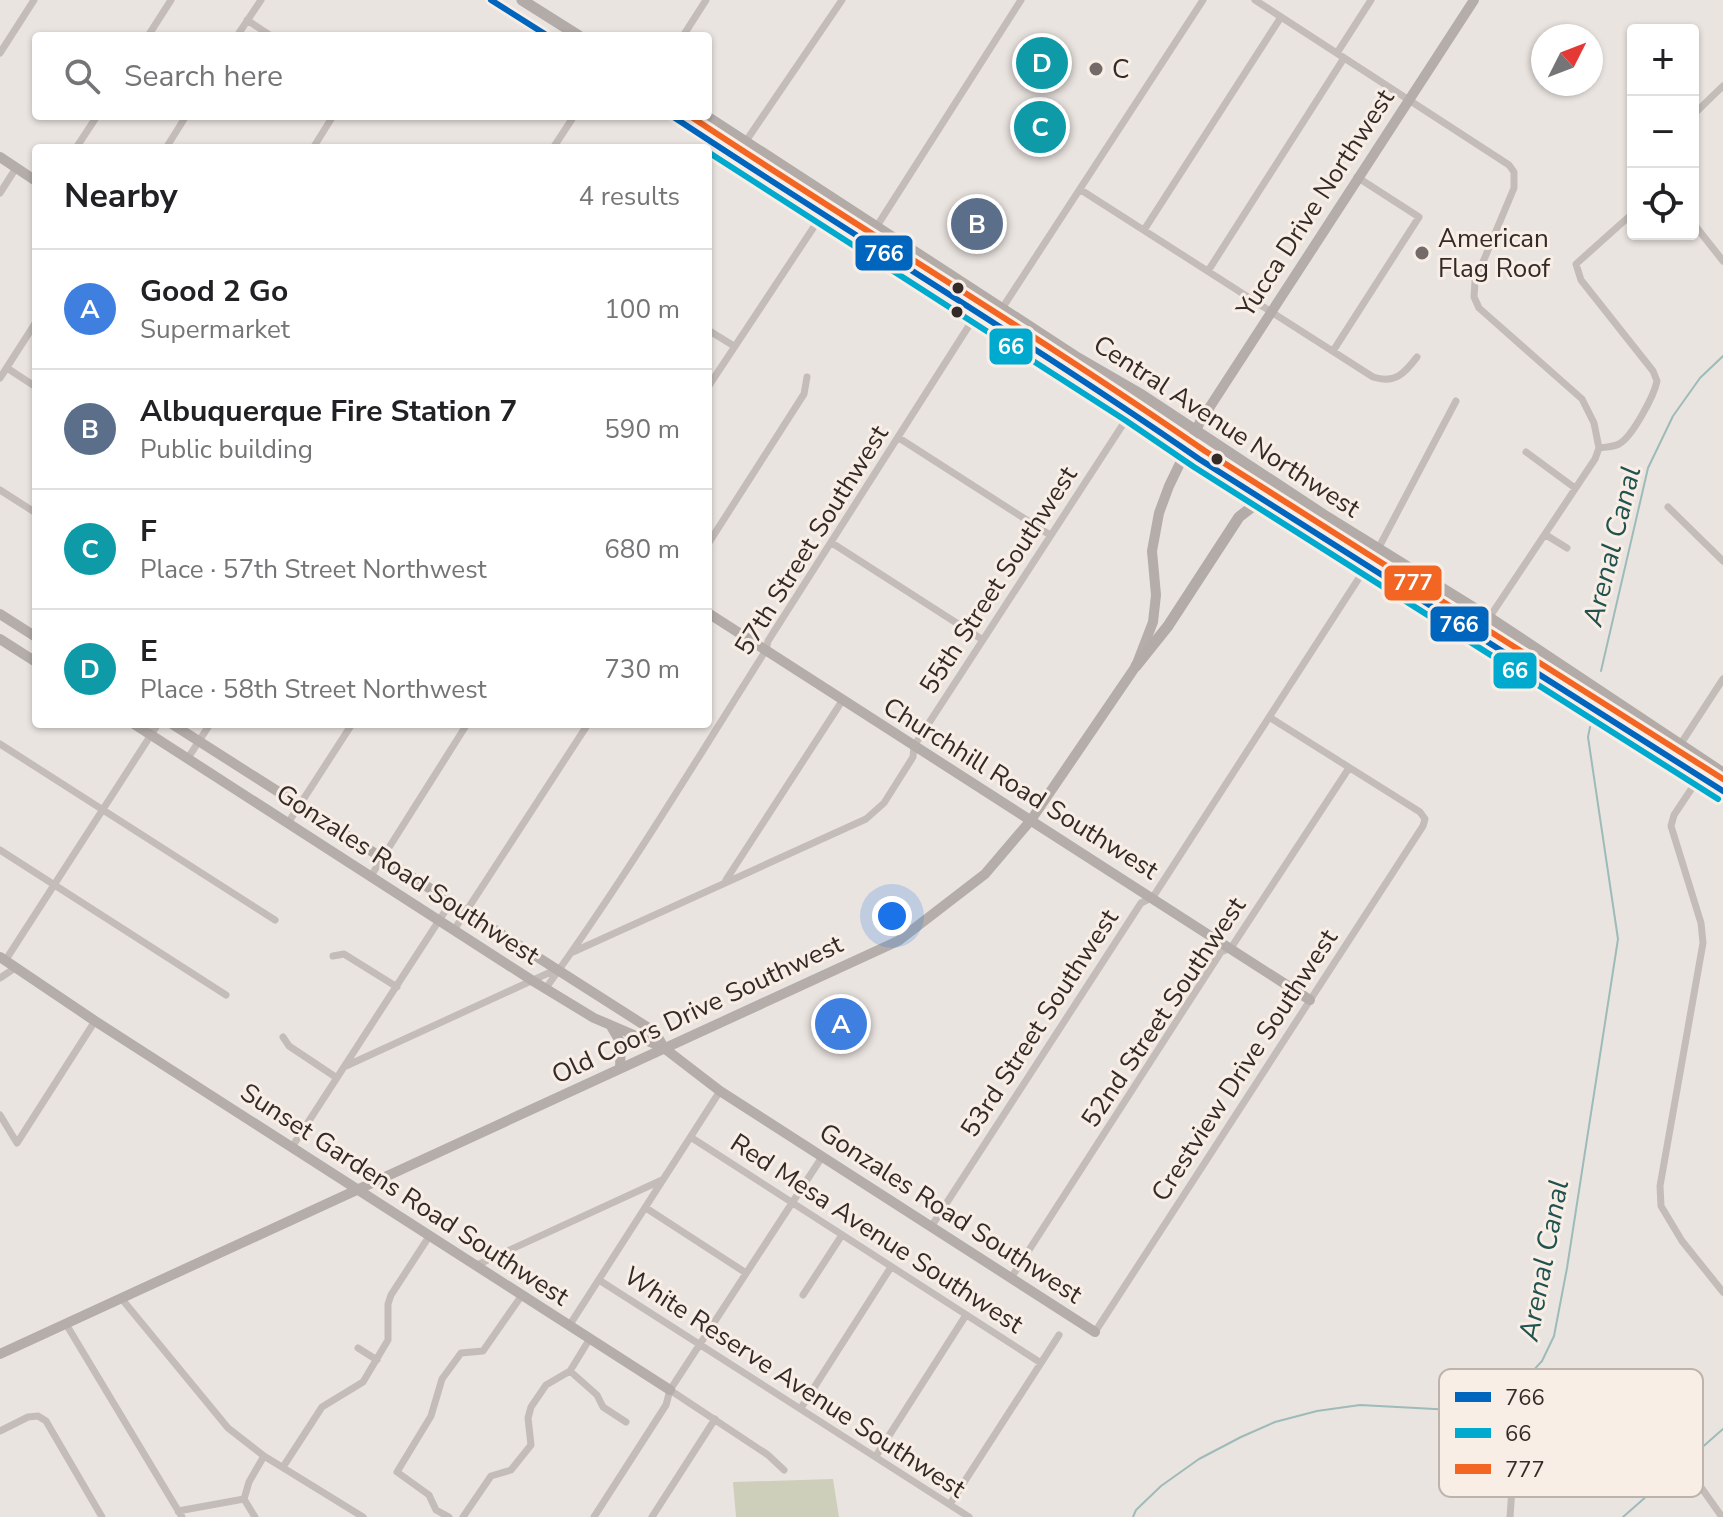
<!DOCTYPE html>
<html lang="en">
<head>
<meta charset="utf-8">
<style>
  :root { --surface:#fff; --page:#f6f6f6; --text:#202124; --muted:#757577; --line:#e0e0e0; --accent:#0b8043 }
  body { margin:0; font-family:"Nunito Sans",sans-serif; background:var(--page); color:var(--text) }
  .controls { position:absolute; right:24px; top:24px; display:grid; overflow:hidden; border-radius:8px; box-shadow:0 2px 6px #0004 }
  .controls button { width:72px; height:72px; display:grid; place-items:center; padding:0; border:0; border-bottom:2px solid var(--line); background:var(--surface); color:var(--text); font:40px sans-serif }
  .compass { position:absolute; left:1531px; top:24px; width:72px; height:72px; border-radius:50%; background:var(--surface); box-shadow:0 2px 6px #0004; rotate:48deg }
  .you { position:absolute; left:892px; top:916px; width:28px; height:28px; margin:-20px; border:6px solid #fff; border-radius:50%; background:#1a73e8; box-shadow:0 0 0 12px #1a73e833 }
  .badge { display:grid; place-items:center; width:52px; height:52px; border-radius:50%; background:var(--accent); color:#fff; font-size:26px; font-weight:700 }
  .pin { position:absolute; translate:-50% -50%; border:4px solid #fff; box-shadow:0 2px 8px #0006 }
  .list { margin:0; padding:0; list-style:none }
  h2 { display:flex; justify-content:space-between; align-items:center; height:104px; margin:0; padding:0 32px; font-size:34px }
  h2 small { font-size:26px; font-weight:400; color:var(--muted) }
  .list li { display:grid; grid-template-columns:52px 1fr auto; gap:24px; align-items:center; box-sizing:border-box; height:120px; padding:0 32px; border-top:2px solid var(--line) }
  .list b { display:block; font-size:30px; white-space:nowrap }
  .list p { margin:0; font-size:26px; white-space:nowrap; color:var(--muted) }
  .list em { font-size:26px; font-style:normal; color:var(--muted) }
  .icon { flex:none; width:44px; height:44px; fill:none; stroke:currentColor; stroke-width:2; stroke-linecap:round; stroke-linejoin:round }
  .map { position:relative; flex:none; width:1723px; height:1517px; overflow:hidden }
  .search { position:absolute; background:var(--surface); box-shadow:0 2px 6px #0004; left:32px; top:32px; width:680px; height:88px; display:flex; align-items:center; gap:20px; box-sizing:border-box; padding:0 28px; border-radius:8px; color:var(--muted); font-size:30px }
  .panel { position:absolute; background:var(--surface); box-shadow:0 2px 6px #0004; left:32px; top:144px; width:680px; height:584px; border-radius:8px }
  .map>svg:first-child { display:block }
  .green { fill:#cdcfbb }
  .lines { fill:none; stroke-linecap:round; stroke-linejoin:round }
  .stream { stroke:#9dbbb8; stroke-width:2 }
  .street { stroke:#c4bcb8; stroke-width:7 }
  .secondary { stroke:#b4ada9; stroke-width:10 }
  .primary { stroke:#b2aba8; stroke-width:11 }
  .bus-1-casing { stroke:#f8eee6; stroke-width:12 }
  .bus-2-casing { stroke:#f8eee6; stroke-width:12 }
  .bus-3-casing { stroke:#f8eee6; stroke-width:12 }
  .bus-1 { stroke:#0065bd; stroke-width:6 }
  .bus-2 { stroke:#00a9ce; stroke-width:6 }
  .bus-3 { stroke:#f26522; stroke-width:6 }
  .poi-dot { fill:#746b68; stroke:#f8eee6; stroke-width:3 }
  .bus-dot { fill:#342a27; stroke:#f8eee6; stroke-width:3 }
  .labels { text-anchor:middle; stroke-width:6; stroke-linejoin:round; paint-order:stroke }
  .poi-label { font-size:26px; fill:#342a27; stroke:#f8eee6; text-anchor:start }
  .street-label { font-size:26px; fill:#342a27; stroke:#f8eee6 }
  .water-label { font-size:28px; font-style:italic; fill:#205250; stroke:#f8eee6 }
  .key { fill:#f8eee6; stroke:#bdb3ad; stroke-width:2 }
  .key-label { font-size:22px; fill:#342a27 }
  .line-badge { stroke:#f8eee6; stroke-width:3 }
  .badge-label { font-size:22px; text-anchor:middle; font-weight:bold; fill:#fff }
</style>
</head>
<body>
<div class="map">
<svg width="1723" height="1517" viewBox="0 0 1723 1517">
  <rect width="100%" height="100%" fill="#eae4e0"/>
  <path class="green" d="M833,1479l6,38h-103l-3,-35z"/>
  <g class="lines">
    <path class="stream" d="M1601,671l47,-203 25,-52 27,-38 23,-22
      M1133,1517l3,-7 25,-24 38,-27 42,-22 34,-15 42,-11 43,-6 112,6 29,-12 19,-14 22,-24 12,-25 13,-68 51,-329 -30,-202 2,-10
      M1623,1517l100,-88"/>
    <path class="street" d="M1255,0l254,165 5,7v16l-39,93 -1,16 5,11 103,91 12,24 5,25
      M247,20l24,16
      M148,36l23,-36
      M237,36l24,-36
      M683,36l23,-36
      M0,53l34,-53
      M1337,53l34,-53
      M1693,115l30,-29
      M746,141l96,-141
      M76,148l21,-32
      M166,148l20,-32
      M313,148l20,-32
      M553,148l21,-32
      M1081,190l292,187c22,7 31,-3 44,-20
      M0,193l16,-25
      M1693,223l30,38
      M877,226l144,-226
      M1144,230l137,-213
      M1208,271l136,-213
      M1003,307l200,-307
      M708,330l26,16
      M1333,351l86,-134 -62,-40
      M7,368l29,19
      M0,378l36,-56
      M708,387l125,-189
      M899,438l151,97
      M1599,448c7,-1 14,-1 20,-4 13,-7 35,-48 38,-63l-4,-10 -72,-91 -5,-16 57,-51
      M1526,452l49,36
      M0,490l36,23
      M1668,507l55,54
      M1546,535l21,13
      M832,543l151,97
      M708,544l96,-150 3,-17
      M1378,549l78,-148
      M1477,636l118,-177 4,-11
      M0,744l275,176
      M1680,745l43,-66
      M188,758l22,-34
      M1700,776l-26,39 -3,11 30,97 2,20 -43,243 1,20 21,35 41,51
      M288,823l64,-99
      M0,850l226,145
      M371,876l96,-152
      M726,880l116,-179
      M454,930l134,-206
      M573,952l293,-133 18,-16 29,-46 1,-11 217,-334
      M333,956l11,-2 53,33
      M5,961l153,-237
      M0,978l15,-10
      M546,988c78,-108 148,-224 220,-338l2,-9 209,-328
      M283,1037l6,9 48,32
      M346,1066l209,-96
      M0,1115l17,28 78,-122
      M692,1138l349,225
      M292,1147l159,-245
      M646,1208l100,65
      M931,1227l210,-324 12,-6 215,-333
      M477,1265l185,-85
      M1011,1278l210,-326 10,-4 118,-180
      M599,1280l370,237
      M803,1295l39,-60
      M121,1298l107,130 36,28 99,61
      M66,1324l116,193
      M569,1326l151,-235
      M1095,1332l328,-506 2,-7 -5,-7 -151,-95
      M358,1348l19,12
      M570,1371l27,24 6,12 23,15
      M670,1390l98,65 16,15
      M801,1408l90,-141
      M0,1431l28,-14 10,-1 8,5 56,96
      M876,1456l90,-141
      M283,1467l39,-60 41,-25 25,-42v-36l3,-9 39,-60
      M1698,1483l24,34
      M244,1499l5,-17 15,-26
      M244,1499l11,18
      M950,1504l109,-169
      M178,1511l66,-12
      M449,1517l-13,-7 -7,-15 -32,-23 34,-56 11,-37 19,-26 22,-2 39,-56
      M463,1517l28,-41 20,-6 20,-25 -3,-27 3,-11 15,-22 24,-14 19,-31
      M594,1517l72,-112 4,-15 152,-233
      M652,1517l63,-98
      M1510,1517l4,-57"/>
    <path class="secondary" d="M0,157l36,24
      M708,613l602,387
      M0,614l36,23
      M0,639l36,23
      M134,724l399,257 61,37 70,30 56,43 375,241
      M172,724l483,308 9,16
      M0,957l95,64 575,369
      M612,1028l9,15 -1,25
      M0,1354l898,-413 87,-67 46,-54 105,-154 17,-44 3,-27 -4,-44 7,-38 10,-27 31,-64 274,-422"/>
    <path class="primary" d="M491,0l57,36
      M522,0l57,36
      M672,116l149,99 310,197 68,47 524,332
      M706,116l372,242 64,37 185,122 163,101 233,155
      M1136,666l32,-40 71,-109 13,-10 17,-4"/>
    <defs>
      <path id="bus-1" d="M491,0l57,36
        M672,116c175,116 355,224 527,343l524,332"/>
      <path id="bus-2" d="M708,152l417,268 69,47 524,332"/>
      <path id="bus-3" d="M690,116c170,113 346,218 515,335l518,328"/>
    </defs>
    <use href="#bus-1" class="bus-1-casing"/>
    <use href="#bus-2" class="bus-2-casing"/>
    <use href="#bus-3" class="bus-3-casing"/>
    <use href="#bus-1" class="bus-1"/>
    <use href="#bus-2" class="bus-2"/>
    <use href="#bus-3" class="bus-3"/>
  </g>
  <g class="poi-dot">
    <circle cx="1096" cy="69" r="8"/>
    <circle cx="1422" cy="253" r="8"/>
  </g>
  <g class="bus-dot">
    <circle cx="958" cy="288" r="7"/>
    <circle cx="957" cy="312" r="7"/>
    <circle cx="1217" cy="459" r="7"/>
  </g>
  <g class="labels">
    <g class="poi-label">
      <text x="1112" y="78">C</text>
      <text x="1438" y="247">American<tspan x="1438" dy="30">Flag Roof</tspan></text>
    </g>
    <g class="street-label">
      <text transform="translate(1315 203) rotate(-57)" y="9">Yucca Drive Northwest</text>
      <text transform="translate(1227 426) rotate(33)" y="9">Central Avenue Northwest</text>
      <text transform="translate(811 540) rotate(-58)" y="9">57th Street Southwest</text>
      <text transform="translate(998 580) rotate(-57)" y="9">55th Street Southwest</text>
      <text transform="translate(1021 788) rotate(32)" y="9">Churchhill Road Southwest</text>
      <text transform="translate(408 874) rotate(33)" y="9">Gonzales Road Southwest</text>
      <text transform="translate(697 1009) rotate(-25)" y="9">Old Coors Drive Southwest</text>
      <text transform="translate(1163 1012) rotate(-56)" y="9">52nd Street Southwest</text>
      <text transform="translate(1039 1023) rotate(-57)" y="9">53rd Street Southwest</text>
      <text transform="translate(1244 1065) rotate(-57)" y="9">Crestview Drive Southwest</text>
      <text transform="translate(405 1194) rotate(33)" y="9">Sunset Gardens Road Southwest</text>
      <text transform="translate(951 1213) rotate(33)" y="9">Gonzales Road Southwest</text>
      <text transform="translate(877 1233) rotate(33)" y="9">Red Mesa Avenue Southwest</text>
      <text transform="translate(795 1382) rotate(33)" y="9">White Reserve Avenue Southwest</text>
    </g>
    <g class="water-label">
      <text transform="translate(1611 546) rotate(-76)" y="10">Arenal Canal</text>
      <text transform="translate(1543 1260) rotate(-79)" y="10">Arenal Canal</text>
    </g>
  </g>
  <rect x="1439" y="1369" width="264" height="128" rx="12" class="key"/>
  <rect x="1455" y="1392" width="36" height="10" fill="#0065bd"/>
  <rect x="1455" y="1428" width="36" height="10" fill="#00a9ce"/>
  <rect x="1455" y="1464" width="36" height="10" fill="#f26522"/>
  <g class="key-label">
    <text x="1505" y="1405">766</text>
    <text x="1505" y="1441">66</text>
    <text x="1505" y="1477">777</text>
  </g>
  <g class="line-badge">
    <rect x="854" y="234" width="60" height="38" rx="8" fill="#0065bd"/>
    <rect x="988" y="327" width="46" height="39" rx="8" fill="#00a9ce"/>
    <rect x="1383" y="564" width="60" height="38" rx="8" fill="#f26522"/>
    <rect x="1429" y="605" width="61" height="38" rx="8" fill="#0065bd"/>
    <rect x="1492" y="651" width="46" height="39" rx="8" fill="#00a9ce"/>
  </g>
  <g class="badge-label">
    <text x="884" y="261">766</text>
    <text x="1011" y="354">66</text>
    <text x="1413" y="590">777</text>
    <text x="1459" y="632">766</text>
    <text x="1515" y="678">66</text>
  </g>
</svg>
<div class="controls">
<button>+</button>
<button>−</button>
<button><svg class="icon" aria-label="locate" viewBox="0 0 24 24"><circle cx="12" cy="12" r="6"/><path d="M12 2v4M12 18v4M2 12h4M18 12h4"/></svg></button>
</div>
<svg class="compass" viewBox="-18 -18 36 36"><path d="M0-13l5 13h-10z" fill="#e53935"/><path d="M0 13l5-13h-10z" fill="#757577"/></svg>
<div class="you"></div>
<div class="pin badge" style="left:841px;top:1024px;background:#3f7fe0">A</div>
<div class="pin badge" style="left:977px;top:224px;background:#5c6f8a">B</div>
<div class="pin badge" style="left:1040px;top:127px;background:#0f9aa8">C</div>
<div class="pin badge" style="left:1042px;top:63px;background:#0f9aa8">D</div>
<div class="search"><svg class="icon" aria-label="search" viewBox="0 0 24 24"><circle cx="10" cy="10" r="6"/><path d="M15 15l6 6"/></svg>Search here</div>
<section class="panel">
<h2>Nearby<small>4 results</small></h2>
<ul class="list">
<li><span class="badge" style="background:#3f7fe0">A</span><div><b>Good 2 Go</b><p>Supermarket</p></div><em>100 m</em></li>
<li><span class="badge" style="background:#5c6f8a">B</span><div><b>Albuquerque Fire Station 7</b><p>Public building</p></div><em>590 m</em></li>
<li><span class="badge" style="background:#0f9aa8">C</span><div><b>F</b><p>Place · 57th Street Northwest</p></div><em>680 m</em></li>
<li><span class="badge" style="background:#0f9aa8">D</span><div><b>E</b><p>Place · 58th Street Northwest</p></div><em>730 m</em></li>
</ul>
</section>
</div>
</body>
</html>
